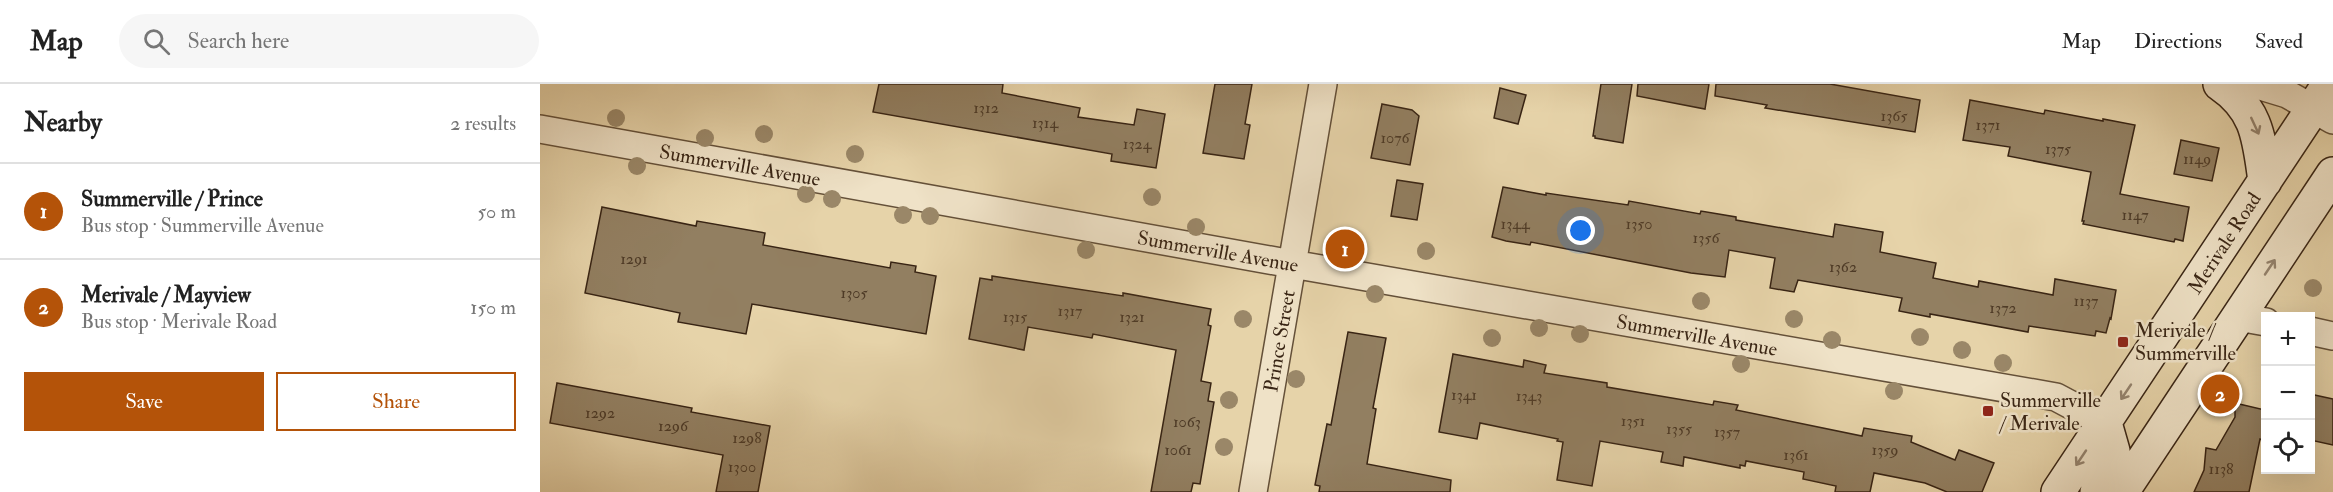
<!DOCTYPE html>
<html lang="en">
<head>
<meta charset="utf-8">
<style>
  :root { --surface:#fff; --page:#f6f6f6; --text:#222; --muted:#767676; --line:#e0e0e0; --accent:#b45309 }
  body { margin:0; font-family:"IM FELL Double Pica",serif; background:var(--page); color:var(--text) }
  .controls { position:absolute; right:18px; bottom:18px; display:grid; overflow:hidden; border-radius:0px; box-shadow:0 6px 24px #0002 }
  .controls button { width:54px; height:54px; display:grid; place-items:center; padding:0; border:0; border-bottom:2px solid var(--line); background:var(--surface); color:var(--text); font:30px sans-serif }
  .you { position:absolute; left:1041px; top:147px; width:21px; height:21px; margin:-15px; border:4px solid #fff; border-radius:50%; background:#1a73e8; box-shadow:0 0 0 9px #1a73e833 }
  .badge { display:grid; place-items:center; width:39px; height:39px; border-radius:50%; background:var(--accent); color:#fff; font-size:20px; font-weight:700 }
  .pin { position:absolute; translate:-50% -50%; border:3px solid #fff; box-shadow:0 2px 6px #0006 }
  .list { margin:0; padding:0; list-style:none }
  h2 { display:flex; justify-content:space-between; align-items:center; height:78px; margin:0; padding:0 24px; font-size:26px }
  h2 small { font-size:20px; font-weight:400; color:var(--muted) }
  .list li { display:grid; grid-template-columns:39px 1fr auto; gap:18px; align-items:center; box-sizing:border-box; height:96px; padding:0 24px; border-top:2px solid var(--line) }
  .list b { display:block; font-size:22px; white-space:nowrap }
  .list p { margin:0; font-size:20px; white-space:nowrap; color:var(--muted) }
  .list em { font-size:20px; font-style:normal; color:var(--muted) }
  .actions { display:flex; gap:12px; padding:18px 24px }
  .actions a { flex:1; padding:14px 0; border:2px solid var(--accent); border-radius:0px; text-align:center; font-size:21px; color:var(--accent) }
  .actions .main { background:var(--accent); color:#fff }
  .icon { flex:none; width:33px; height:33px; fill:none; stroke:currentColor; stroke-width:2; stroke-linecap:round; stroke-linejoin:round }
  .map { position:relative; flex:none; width:1793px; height:408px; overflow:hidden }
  header { display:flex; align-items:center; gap:36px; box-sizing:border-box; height:84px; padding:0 30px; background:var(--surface); border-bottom:2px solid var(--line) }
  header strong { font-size:28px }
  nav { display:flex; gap:33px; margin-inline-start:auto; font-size:21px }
  .search { width:420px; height:54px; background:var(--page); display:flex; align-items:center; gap:15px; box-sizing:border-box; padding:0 21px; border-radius:33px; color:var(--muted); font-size:22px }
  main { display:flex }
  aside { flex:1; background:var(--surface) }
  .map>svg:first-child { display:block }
  .building { fill:#927f61; stroke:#382414; stroke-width:1.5 }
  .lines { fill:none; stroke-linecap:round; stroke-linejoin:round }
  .minor-casing { stroke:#645039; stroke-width:30 }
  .secondary-casing { stroke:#382414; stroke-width:36 }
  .minor { stroke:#efe2c7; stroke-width:27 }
  .secondary { stroke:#efe2c7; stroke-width:33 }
  .tree { fill:#9a8768 }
  .oneway { stroke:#94836e }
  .poi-dot { fill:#8f2418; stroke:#efe2c7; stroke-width:2 }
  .labels { text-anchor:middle; stroke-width:5; stroke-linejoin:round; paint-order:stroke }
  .number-label { font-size:16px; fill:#4e3b27 }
  .street-label { font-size:20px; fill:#382414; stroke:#efe2c7 }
  .poi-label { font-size:20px; fill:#382414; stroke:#efe2c7; text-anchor:start }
</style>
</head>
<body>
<header>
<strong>Map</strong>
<div class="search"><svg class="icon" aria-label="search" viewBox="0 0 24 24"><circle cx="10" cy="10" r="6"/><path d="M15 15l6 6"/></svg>Search here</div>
<nav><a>Map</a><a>Directions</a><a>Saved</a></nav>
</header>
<main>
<aside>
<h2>Nearby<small>2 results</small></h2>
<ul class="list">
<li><span class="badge">1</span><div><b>Summerville / Prince</b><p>Bus stop · Summerville Avenue</p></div><em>50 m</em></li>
<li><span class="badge">2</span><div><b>Merivale / Mayview</b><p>Bus stop · Merivale Road</p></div><em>150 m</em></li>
</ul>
<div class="actions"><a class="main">Save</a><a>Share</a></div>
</aside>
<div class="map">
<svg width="1793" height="408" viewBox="0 0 1793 408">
  <rect width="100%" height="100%" fill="#e6d3a9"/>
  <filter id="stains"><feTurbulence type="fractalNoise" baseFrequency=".00333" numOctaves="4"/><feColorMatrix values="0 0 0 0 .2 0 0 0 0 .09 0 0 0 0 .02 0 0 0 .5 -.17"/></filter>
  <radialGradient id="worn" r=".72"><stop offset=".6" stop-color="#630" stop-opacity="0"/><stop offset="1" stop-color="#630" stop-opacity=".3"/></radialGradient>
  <path class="building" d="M339,0h124l-1,9 78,15 -2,9 56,8 3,-16 28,5 -9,54 -45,-7 1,-7 -239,-42z
    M675,0h37l-7,40 5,1 -6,34 -41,-6z
    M1061,0h31l-9,59 -28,-5v-2h-2z
    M1098,0h71l-4,25 -68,-13z
    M1176,0h114l90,16 -5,32 -150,-24 2,-3 -52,-9z
    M960,4l26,7 -8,29 -24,-6z
    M1430,16l74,14 1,-4 58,11v-2l32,6 -15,69 69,13 -6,34 -8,-2 -1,3 -91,-18 1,-3h-2l9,-49 -83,-16 2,-9 -47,-7z
    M842,20l30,6 7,6 -9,49 -39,-7z
    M1641,56l38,8 -7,33 -38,-7z
    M857,96l26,4 -6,36 -26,-4z
    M963,103l43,8v-2l82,12 1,-4 71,13 1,-3 35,6v3l97,17 2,-13 48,8 -3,20 56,11 -3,15 45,9 1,-6 74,14 2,-16 61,11 -5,29 -1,-1 -4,15 -10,-2 -1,5 -66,-10 -1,6 -98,-18v3l-31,-6 3,-13 -104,-18 -4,12 -24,-4 5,-30 -46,-8 -4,27 -34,-4 -160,-31 -1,3 -24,-4 -14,-4z
    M62,123l94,19 1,-5 68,12 -2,12 127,23 1,-6 25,4 -1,6 21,4 -10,58 -174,-30 -6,30 -68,-12 2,-9 -95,-20z
    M452,192l131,20v-3l88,16 -3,16 3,1 -10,55 10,2 -3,18 6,1 -14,82 -7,-1 -2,9h-40l25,-142 -83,-16 -1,4 -64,-11 -4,23 -55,-11 11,-61 12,2z
    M808,248l38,6 -13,70 3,1 -9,55 84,16 -1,12h-131l1,-6 -5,-1 12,-61 4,1z
    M913,270l70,13 1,-7 22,5 -2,8 63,10v4l106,18 1,-4 24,4 -2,5 126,26 2,-8 48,8 -1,6 44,18 4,-10 35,13 -12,29h-35l-22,-9 -51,-10 -4,19h-35l1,-6 -33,-7 1,-7 -58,-11 -1,5 -5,-1v3l-56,-11 -1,9 -22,-4 2,-10 -63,-11 -8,45 -35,-6 6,-38 -6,-1 1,-2 -78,-16 -3,16 -38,-7z
    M17,299l135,25 -1,4 79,14 -12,66h-42l7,-37 -173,-32z
    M1770,310l23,5v46l-23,-5z
    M1695,319l30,7v31l-5,-2 -11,53h-55l10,-22 2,-22 10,2 19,-33z"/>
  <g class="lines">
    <defs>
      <path id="minor" d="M1714,0l33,10 46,26
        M0,45l752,135 764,133 49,26
        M1698,233l28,5
        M1770,247l23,5
        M713,408l70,-408"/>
      <path id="secondary" d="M1680,0c38,26 39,55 45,97
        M1518,408l271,-408
        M1557,408l16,-41 -8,-28
        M1582,408l211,-318"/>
    </defs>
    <use href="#minor" class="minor-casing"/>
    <use href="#secondary" class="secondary-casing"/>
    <use href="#minor" class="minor"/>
    <use href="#secondary" class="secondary"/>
  </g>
  <g class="tree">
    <circle cx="76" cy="34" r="9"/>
    <circle cx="224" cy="50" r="9"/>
    <circle cx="165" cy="54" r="9"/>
    <circle cx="315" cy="70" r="9"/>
    <circle cx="97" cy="82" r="9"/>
    <circle cx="266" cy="110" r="9"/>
    <circle cx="612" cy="113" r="9"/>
    <circle cx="292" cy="115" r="9"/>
    <circle cx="363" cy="131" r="9"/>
    <circle cx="390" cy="132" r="9"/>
    <circle cx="656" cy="143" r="9"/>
    <circle cx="546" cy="166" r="9"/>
    <circle cx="886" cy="167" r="9"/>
    <circle cx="1773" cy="204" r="9"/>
    <circle cx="835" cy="210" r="9"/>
    <circle cx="1161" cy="217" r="9"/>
    <circle cx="703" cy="235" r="9"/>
    <circle cx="1254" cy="235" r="9"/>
    <circle cx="999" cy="244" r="9"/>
    <circle cx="1040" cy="250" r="9"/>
    <circle cx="1380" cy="253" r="9"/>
    <circle cx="952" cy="254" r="9"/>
    <circle cx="1292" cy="256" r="9"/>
    <circle cx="1422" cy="266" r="9"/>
    <circle cx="1463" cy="279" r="9"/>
    <circle cx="1201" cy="280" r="9"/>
    <circle cx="756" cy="295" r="9"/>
    <circle cx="1354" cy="307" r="9"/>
    <circle cx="689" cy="316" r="9"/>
    <circle cx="684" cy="363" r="9"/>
  </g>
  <defs><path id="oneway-shaft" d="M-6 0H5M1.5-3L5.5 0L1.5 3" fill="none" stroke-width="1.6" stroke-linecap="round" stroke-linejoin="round" transform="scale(1.5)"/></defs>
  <g class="oneway">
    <use href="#oneway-shaft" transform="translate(1715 42) rotate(65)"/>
    <use href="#oneway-shaft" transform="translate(1730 183) rotate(-56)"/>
    <use href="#oneway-shaft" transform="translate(1586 308) rotate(124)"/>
    <use href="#oneway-shaft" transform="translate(1541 374) rotate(124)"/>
  </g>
  <g class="poi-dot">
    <rect x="1577" y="252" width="12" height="12" rx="3"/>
    <rect x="1442" y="321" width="12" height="12" rx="3"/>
  </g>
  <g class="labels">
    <g class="number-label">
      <text x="446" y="29">1312</text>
      <text x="1354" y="37">1365</text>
      <text x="505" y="44">1314</text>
      <text x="1448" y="46">1371</text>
      <text x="855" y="59">1076</text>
      <text x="597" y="65">1324</text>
      <text x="1518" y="70">1375</text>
      <text x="1657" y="80">1149</text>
      <text x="1595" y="136">1147</text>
      <text x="975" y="145">1344</text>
      <text x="1099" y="145">1350</text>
      <text x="1166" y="159">1356</text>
      <text x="94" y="180">1291</text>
      <text x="1303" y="188">1362</text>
      <text x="314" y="214">1305</text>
      <text x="1546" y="222">1137</text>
      <text x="1463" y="229">1372</text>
      <text x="530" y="232">1317</text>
      <text x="475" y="238">1315</text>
      <text x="592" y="238">1321</text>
      <text x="924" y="316">1341</text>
      <text x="989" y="317">1343</text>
      <text x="60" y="334">1292</text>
      <text x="1093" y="342">1351</text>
      <text x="647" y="343">1063</text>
      <text x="133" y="347">1296</text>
      <text x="1139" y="350">1355</text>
      <text x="1187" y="353">1357</text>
      <text x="207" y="359">1298</text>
      <text x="638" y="371">1061</text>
      <text x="1345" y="371">1359</text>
      <text x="1256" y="376">1361</text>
      <text x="202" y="388">1300</text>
      <text x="1681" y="390">1138</text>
    </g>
    <g class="street-label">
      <text transform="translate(200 81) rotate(10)" y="7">Summerville Avenue</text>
      <text transform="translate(1684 159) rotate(-57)" y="7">Merivale Road</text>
      <text transform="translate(678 167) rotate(10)" y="7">Summerville Avenue</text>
      <text transform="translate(1157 251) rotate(10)" y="7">Summerville Avenue</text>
      <text transform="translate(739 257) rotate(-80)" y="7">Prince Street</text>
    </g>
    <g class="poi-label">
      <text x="1595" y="253">Merivale /<tspan x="1595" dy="23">Summerville</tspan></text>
      <text x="1460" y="323">Summerville<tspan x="1460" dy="23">/ Merivale</tspan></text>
    </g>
  </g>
  <rect width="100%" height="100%" filter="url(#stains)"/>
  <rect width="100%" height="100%" fill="url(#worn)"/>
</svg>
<div class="controls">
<button>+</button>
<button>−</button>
<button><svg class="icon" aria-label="locate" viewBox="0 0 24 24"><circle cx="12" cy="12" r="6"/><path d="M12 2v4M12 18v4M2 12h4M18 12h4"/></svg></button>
</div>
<div class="you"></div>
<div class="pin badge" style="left:805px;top:165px">1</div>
<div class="pin badge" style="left:1680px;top:310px">2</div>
</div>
</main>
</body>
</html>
